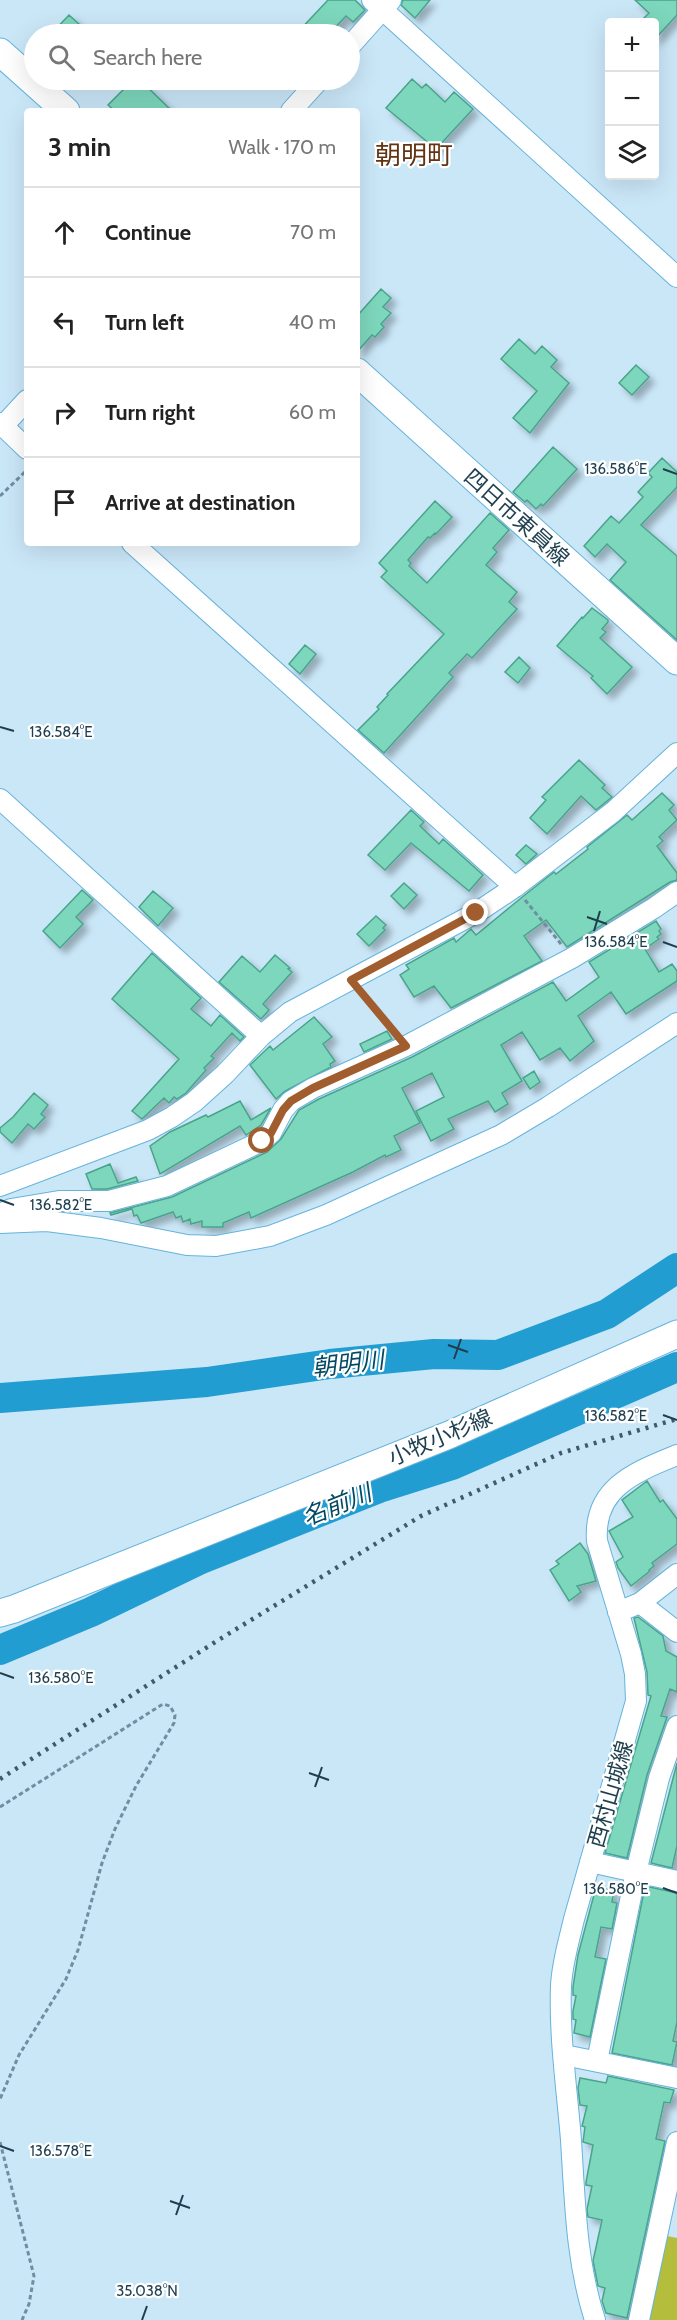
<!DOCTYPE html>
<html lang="en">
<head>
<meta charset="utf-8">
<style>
  :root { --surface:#fff; --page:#f6f6f6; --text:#222; --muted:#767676; --line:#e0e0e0 }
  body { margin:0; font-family:Cabin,"Noto Sans JP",sans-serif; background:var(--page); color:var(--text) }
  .controls { position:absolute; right:18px; top:18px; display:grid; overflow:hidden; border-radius:6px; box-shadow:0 6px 24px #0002 }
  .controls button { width:54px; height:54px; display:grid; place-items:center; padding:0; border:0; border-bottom:2px solid var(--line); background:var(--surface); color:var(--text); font:30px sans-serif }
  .stop { position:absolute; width:18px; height:18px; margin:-14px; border:4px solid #a15d2e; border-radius:50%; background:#fff }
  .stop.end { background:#a15d2e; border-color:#fff; box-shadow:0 2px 6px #0008 }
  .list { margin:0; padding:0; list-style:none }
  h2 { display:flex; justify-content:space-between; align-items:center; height:78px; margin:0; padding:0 24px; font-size:26px }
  h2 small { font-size:20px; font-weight:400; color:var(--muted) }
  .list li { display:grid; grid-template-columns:39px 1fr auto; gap:18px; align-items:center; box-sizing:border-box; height:90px; padding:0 24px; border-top:2px solid var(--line) }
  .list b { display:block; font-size:22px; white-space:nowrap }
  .list em { font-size:20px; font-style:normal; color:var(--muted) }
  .icon { flex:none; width:33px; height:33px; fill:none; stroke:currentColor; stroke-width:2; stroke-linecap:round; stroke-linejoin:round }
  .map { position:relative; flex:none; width:677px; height:2320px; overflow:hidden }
  .search { position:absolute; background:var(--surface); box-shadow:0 6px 24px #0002; left:24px; top:24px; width:336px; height:66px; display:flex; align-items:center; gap:15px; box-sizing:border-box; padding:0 21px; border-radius:33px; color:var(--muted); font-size:22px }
  .panel { position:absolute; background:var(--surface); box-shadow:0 6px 24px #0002; left:24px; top:108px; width:336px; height:438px; border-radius:6px }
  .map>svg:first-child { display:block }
  .green { fill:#b5bd3c }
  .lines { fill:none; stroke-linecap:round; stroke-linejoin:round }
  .river { stroke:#229dd1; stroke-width:30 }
  .building { fill:#7dd7bc; stroke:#48a48b; stroke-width:1.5; filter:url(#shadow) }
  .street-casing { stroke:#66b3db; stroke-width:22 }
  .secondary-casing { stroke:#66b3db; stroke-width:29 }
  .path { stroke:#6f8e9f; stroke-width:3; stroke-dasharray:4.5 3; stroke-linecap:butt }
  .street { stroke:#fff; stroke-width:20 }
  .secondary { stroke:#fff; stroke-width:27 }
  .rail { stroke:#3c5c6c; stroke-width:4.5; stroke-dasharray:3 6; stroke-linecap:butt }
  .route { stroke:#a15d2e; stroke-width:8 }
  .ticks { fill:none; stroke:#1e3f4f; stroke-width:2 }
  .labels { text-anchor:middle; stroke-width:4.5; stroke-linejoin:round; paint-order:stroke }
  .street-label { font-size:22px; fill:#1e3f4f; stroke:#fff }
  .water-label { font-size:24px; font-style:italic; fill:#054863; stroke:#fff }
  .quarter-label { font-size:26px; fill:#623413; stroke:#fff }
  .ticks-label { font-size:15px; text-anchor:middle; fill:#1e3f4f; stroke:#fff; stroke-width:4.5; stroke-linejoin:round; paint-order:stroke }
</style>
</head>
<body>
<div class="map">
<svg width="677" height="2320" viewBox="0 0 677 2320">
  <defs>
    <filter id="shadow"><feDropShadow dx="5.5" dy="5.5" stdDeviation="3" flood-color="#0004"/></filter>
  </defs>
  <rect width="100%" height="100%" fill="#cae7f8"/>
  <path class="green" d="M662,2235l15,3v82h-34z"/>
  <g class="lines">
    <path class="river" d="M0,1398l207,-16 123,-18 104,-10 64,1 109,-41 70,-46
      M0,1650l91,-38 110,-53 178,-71 73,-23 225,-98"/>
  </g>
  <path class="building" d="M328,0h27l10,10 -12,12 -7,-6 -17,18h-33z
    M403,0h27l-15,18 -14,-13z
    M635,0h42v15l-23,25v-18h-14l9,-9z
    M69,15l21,19h-39z
    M412,79l10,9 4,-4 19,18 9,-10 19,17 -37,40 -50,-41z
    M133,80h7l32,31h-57l-7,-6z
    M381,289l10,9 -8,9 8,6 -10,11 3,3 -9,10 -3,-2 -15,17v-36z
    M519,339l16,15 7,-8 15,14 -6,7 18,16 -39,50 -17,-15 24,-27 -36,-32z
    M636,365l13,12 -17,18 -13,-12z
    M553,447l24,22 -34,37 -2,-2 -5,5 -9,-9 -2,2 -12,-10z
    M662,458l15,14v15l-36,38 36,31v84l-67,-60 16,-18 -19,-18 -12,13 -11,-11 27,-30 8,7 24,-26 -5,-5 14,-15 -4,-4z
    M435,501l17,16 -16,17 -1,-1 -5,5 -2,-1 -20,23 3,3 -2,3 18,17 63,-70 19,17 -16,18 4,4 -11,13 31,27 -8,10 8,7 -45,49 -5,-4 -18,19 4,4 -69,76 -26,-23 21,-21 -2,-2 11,-12 -1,-1 57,-60 -63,-57 6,-6 -8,-8z
    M592,608l16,12v2l-6,7 4,3 -6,6 32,29 -25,27 -16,-16 2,-2 -36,-30 25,-29 1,1z
    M305,645l11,9 -16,20 -11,-10z
    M519,657l11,11 -12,15 -13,-11z
    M579,760l26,25 -3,3 10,9 -16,13 -15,-14 -34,38 -17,-16 16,-18 -4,-3z
    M662,793l12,12 -5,5 8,10 -18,17 4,4 -6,5 20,27v7l-7,2 -103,65 -21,-27 -22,16 18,25 -91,47 -17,-22 -20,11 -14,-22 9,-6 -3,-4 48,-27 2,4 15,-13 5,6 50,-41 28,-22 2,2 32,-25 -1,-2 40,-32 5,5z
    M411,810l13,12 -4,4 19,18 4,-5 40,36 -14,16 -58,-48 -26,27 -17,-15z
    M526,845l11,9 -11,10 -10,-9z
    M404,883l13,12 -13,14 -13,-13z
    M82,890l11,10 -17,17 7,7 -23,24 -17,-17z
    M153,891l20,17 -15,18 -19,-19z
    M376,916l10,9 -3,3 2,2 -16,16 -12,-12z
    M656,921l5,8 -2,2 2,3 -4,3 2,2 -14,10 14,23 13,-8 5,7v10l-51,33 -15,-22 -33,24 16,25 -24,20 -10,-13 -20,12 -18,-28 -21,13 21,36 -20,12 6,11 -13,8 -7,-11 -40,18 6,10 -23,12 -15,-30 28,-14 -12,-24 -30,15 18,35 -26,13 7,14 -15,7 -1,-2 -32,17 -102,46 -2,-6 -26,11v4h-21v-6l-11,3 -1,-5 -7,3 -2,-6 -5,2 -3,-6 -32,11 -4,-8 -3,1 -2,-7 -21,6 -1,-2 62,-16 95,-45 14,-13 18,-29 20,-11 93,-42 141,-75 13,19 33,-24 -10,-15z
    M152,953l49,45 -10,11 20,17 9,-11 24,22 -4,4 -8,-8 -21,23 3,2 -10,10 2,2 -20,23 -9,6 -3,-2 -5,6 -5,-5 -22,21 -10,-8 47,-52 -67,-60z
    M275,955l15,13 -2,1 4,3 -29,32 6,6 -8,9 -42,-37 23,-26 18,16z
    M314,1017l18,20 -9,7 12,17 -5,3 1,3 -46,24 -9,8 -26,-34 20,-19 3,4z
    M387,1031l5,8 -28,13 -4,-8z
    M534,1071l6,11 -10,7 -7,-11z
    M34,1093l14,12 -7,9 4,3 -11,12 -6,-5 -16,19 -12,-11v-4l13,-11z
    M240,1101l11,19 20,-12 -10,17 -15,10 -6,-9 -80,48 -10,-28 20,-14 36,-17 2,2z
    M110,1164l8,19 18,-6 2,4 -31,8h-15l-6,-15z
    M647,1481l13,21 3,-2 14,19v25l-25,19 2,3 -5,4 1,1 -19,15 -13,-18 -2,-6 7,-5 -14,-26 24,-14 -11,-17z
    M580,1543l8,11 8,27 -19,5 4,6 -12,9 -19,-31 9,-6 -3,-3z
    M638,1617l25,19 3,15 11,6v35l-7,-3 -9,27 6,1 -20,58 -20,83 -22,-5 46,-157 -3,-1 -1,-23 -13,-54z
    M677,1763v83l-5,22 -21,-5z
    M645,1886l32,7v129l-4,19 4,1 -5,23 -60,-12z
    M596,1887l18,3 -2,12 5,1 -5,26 -11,-2 -6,30 11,2 -16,78 -16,-4 2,-13 -3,-1v-8l3,-15 -3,-1v-8l5,-32z
    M608,2076l66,14 -4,13 -6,-1 -8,37 9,2 -38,177 -21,-5 -4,-12 3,-13 -7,-2 -5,-25 9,-41 -14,-3 -1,-8 5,-23 -6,-1v-3l7,-37 -10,-3 2,-15 -3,-1 5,-20 -7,-1 -2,-17 2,-10 26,5z"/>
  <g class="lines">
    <defs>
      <path id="street" d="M372,0l305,277
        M350,46l41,-46
        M291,111l28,-31
        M0,423l27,26
        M3,426l24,-26
        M132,543l383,344
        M0,799l261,237
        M0,1186l148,-56 24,-13 22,-15 31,-28 36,-38 29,-24 186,-99 39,-26 98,-75 64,-59
        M0,1214l11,-5 48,-8h50l58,-15 95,-45 9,-8 12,-23 8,-9 22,-13 93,-42 166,-88 82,-50 23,-16
        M0,1223l47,-2 54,7 86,17 29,1 54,-10 56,-21 175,-80 47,-28 129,-84
        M640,1603l37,29
        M618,1612l22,-9 37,-29
        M590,1862l87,19
        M564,2055l113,23
        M597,2061l39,-189 23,-94 18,-52
        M595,2320c-19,-59 -20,-118 -24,-180 -4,-50 -12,-104 -10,-154 1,-23 8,-45 13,-67l62,-218 -1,-27 -4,-20 -34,-113c-4,-53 38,-69 80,-86
        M639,2320l38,-178"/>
      <path id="secondary" d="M0,52l66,59
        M357,372l320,289
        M0,1613l14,-4 435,-174 228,-101"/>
    </defs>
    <use href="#street" class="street-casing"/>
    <use href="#secondary" class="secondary-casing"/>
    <path class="path" d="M0,496l27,-26
      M525,900l36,44
      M362,993l32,38
      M0,1807l163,-103 7,2 5,9 -1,8 -38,63 -21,43 -13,34 -24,87 -12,29 -47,76 -19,44
      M0,2142l34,134 -5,28 -7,16"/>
    <use href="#street" class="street"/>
    <use href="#secondary" class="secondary"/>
    <path class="rail" d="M0,1779l220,-140 201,-123 140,-63 116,-34"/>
  </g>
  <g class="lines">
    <path class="route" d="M262,1141l9,-8 12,-23 8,-9 22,-13 93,-42 -55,-66 125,-67"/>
  </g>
  <path class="ticks" d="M663,469l14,5M0,727l14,4M587,917l20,7M594,931l6,-20M663,942l14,5M0,1200l14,5M448,1345l20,7M454,1359l7,-20M663,1415l14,5M0,1673l14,5M309,1773l20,7M315,1787l7,-20M663,1888l14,5M0,2146l14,5M170,2201l20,7M176,2215l7,-20M142,2320l5,-14"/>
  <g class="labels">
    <g class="street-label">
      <text transform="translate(517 517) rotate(42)" y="8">四日市東員線</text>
      <text transform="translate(440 1437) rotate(-23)" y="8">小牧小杉線</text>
      <text transform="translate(610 1794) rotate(-74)" y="8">西村山城線</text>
    </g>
    <g class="water-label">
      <text transform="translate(348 1364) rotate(-7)" y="8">朝明川</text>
      <text transform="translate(337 1505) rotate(-22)" y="8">名前川</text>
    </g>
    <g class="quarter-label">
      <text x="414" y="164">朝明町</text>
    </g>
  </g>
  <g class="ticks-label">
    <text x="616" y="474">136.586°E</text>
    <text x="61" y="737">136.584°E</text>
    <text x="616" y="947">136.584°E</text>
    <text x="61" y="1210">136.582°E</text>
    <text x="616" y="1421">136.582°E</text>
    <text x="61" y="1683">136.580°E</text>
    <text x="616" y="1894">136.580°E</text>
    <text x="61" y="2156">136.578°E</text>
    <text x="147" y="2296">35.038°N</text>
  </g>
</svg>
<div class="controls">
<button>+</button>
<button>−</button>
<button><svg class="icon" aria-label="layers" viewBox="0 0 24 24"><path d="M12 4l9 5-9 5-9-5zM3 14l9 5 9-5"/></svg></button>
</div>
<div class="stop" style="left:262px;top:1141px"></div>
<div class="stop end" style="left:476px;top:913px"></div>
<div class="search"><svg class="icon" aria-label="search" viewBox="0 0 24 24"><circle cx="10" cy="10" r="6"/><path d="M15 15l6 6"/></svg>Search here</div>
<section class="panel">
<h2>3 min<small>Walk · 170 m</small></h2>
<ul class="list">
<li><svg class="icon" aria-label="ahead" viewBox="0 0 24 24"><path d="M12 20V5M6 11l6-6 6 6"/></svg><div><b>Continue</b></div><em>70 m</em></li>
<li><svg class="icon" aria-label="left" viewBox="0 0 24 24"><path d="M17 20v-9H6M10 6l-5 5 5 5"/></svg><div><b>Turn left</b></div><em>40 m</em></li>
<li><svg class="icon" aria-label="right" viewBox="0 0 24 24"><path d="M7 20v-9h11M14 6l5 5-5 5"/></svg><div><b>Turn right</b></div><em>60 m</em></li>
<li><svg class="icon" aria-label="arrive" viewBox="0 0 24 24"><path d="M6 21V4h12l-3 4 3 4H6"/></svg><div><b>Arrive at destination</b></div></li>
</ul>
</section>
</div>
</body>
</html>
